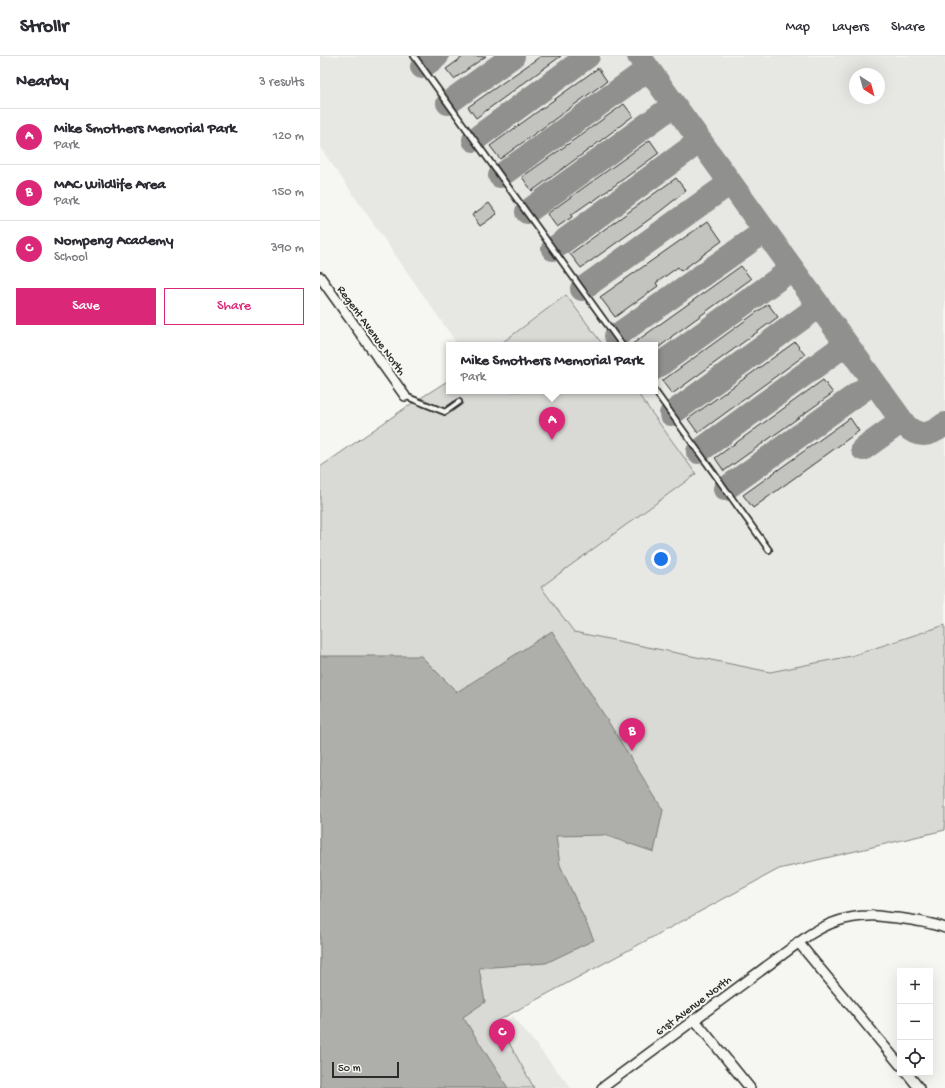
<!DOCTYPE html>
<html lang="en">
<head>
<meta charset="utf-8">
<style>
  :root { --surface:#fff; --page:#f7f7f7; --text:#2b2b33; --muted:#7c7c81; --line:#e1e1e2; --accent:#db2777 }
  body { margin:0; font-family:"Gochi Hand",sans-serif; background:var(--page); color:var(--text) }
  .controls { position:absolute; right:12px; bottom:12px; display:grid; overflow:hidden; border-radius:0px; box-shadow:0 4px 16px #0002 }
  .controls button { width:36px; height:36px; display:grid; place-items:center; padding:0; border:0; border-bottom:1px solid var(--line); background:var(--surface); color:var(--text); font:20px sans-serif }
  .compass { position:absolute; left:529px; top:12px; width:36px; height:36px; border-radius:50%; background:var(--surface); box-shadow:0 4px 16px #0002; rotate:144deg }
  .scale { position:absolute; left:12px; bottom:10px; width:67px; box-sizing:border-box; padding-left:4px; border:2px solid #2b2b2b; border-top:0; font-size:11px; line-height:14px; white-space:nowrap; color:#2b2b2b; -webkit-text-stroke:3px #f6f6f2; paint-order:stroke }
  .you { position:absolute; left:341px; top:503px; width:14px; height:14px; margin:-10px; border:3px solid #fff; border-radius:50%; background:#1a73e8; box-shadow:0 0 0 6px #1a73e833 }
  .badge { display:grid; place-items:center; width:26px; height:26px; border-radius:50%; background:var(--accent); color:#fff; font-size:13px; font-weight:700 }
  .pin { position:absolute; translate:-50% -33px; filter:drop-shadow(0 1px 2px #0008) }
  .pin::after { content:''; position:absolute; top:21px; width:14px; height:12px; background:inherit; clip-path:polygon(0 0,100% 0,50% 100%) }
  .popup { position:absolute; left:126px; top:286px; width:212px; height:52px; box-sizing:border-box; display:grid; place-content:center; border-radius:0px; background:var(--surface); filter:drop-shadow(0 1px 3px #0005); font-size:13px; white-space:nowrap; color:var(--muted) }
  .popup b { font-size:15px; color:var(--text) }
  .popup::after { content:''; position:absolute; left:50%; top:100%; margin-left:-8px; border:8px solid transparent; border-top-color:var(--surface) }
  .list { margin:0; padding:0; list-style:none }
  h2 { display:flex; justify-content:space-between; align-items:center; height:52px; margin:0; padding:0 16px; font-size:17px }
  h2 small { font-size:13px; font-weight:400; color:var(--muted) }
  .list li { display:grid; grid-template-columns:26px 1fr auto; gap:12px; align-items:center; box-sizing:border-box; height:56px; padding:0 16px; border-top:1px solid var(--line) }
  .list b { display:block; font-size:15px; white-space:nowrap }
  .list p { margin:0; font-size:13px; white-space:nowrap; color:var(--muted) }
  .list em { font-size:13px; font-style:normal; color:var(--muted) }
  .actions { display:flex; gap:8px; padding:12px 16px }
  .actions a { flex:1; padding:9px 0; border:1px solid var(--accent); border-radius:0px; text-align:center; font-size:14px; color:var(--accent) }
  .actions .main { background:var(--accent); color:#fff }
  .icon { flex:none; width:22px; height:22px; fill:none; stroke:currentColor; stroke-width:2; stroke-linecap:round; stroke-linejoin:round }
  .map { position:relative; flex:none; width:625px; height:1032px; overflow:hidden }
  header { display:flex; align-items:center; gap:24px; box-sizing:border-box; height:56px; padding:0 20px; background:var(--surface); border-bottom:1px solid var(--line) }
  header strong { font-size:19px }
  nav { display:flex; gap:22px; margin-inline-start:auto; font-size:14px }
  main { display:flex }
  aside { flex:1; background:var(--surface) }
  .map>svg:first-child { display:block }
  .built { fill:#e7e7e3; fill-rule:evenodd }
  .green { fill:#d9d9d5; stroke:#828280 }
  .water { fill:#aeaeab; stroke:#7a7a78 }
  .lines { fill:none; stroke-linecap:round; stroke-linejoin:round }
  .taxiway { stroke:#90908e; stroke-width:24 }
  .building { fill:#c3c3c0; stroke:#2b2b2b }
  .lane-casing { stroke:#2b2b2b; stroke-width:8 }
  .street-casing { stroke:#2b2b2b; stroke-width:12 }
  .lane { stroke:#f6f6f2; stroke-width:4.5 }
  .street { stroke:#f6f6f2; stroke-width:9 }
  .labels { text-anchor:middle; stroke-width:4; stroke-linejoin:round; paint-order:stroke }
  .street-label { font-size:12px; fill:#2b2b2b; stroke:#f6f6f2 }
</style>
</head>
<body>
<header>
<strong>Strollr</strong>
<nav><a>Map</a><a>Layers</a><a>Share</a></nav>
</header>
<main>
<aside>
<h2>Nearby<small>3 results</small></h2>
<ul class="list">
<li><span class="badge">A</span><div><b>Mike Smothers Memorial Park</b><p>Park</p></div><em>120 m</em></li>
<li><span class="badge">B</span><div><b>MAC Wildlife Area</b><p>Park</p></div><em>150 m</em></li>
<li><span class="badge">C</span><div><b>Nompeng Academy</b><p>School</p></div><em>390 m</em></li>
</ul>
<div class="actions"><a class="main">Save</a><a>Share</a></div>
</aside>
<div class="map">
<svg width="625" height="1032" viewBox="0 0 625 1032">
  <rect width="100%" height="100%" fill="#f6f6f2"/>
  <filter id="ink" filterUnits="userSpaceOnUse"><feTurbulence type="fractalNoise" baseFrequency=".025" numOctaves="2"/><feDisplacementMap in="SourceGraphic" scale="8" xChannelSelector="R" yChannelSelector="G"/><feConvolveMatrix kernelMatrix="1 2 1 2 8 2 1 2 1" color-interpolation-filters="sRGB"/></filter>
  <g filter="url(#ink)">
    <path class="built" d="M0,0h625v569l-94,31 -81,16 -196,-40 -34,-45 156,-113 -60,-83h19v-46h-52l-37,-50 -67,50h-41l-138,-198zM535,18h24v24h-24z
      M193,960l58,72h-158z"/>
    <path class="green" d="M246,239l37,50h-104z
      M129,324v11h187l60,83 -155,113 33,45 196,40 81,-16 94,-31v205l-166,39 -282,152 37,67h-214v-621l88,-61z"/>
    <path class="water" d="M232,575l111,179 -9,42 -50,-17 -48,1 4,29 34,75 -48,23 -67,5 6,34 -22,15 45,71h-188v-432h101l36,36z"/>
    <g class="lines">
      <path class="taxiway" d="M319,0l266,369c14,14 26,10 40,-1
        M102,11l15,-11
        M128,47l65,-47
        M154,84l114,-84
        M180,120l148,-107
        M207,156l147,-107
        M233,193l147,-108
        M262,233l148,-106
        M296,280l149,-105
        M335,312l137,-99
        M351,358l148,-108
        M543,393l39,-28
        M378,396l148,-108
        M405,433l149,-107"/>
    </g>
    <path class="building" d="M144,0h22l-32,23 -8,-10z
      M221,0h20l-85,62 -8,-11z
      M278,12l9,13 -107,78 -10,-13z
      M304,48l9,12 -42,32 -59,43 -10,-14z
      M330,84l9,13 -67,49 -1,-1 -20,14 1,2 -15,10 -10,-13z
      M356,122l10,13 -32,25 -73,52 -11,-14z
      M169,147l8,11 -17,12 -8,-11z
      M388,165l14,20 -41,30 -3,-4 -22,16 2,3 -43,31 -15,-20z
      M421,210l10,13 -80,58v1l-16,12v-5h-24z
      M448,248l10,13 -106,77 -10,-13z
      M475,286l10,13 -107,78 -10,-14z
      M503,324l10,13 -109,78 -9,-13z
      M530,362l9,13 -106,77 -10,-13z"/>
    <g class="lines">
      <defs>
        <path id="lane" d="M94,0l208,289
          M335,335l114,159
          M85,340l40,16 14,-10"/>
        <path id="street" d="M0,221l85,119
          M478,886l102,123
          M374,963l56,69
          M587,1017l12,15
          M282,1032l207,-153c19,-12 37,-19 60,-19 9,-1 19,2 28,2 16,2 32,4 48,10"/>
      </defs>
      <use href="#lane" class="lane-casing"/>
      <use href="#street" class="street-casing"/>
      <use href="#lane" class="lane"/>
      <use href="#street" class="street"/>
    </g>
  </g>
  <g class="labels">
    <g class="street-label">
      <text transform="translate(52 274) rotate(54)" y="4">Regent Avenue North</text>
      <text transform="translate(373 949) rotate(-37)" y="4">61st Avenue North</text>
    </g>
  </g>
</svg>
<div class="controls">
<button>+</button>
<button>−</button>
<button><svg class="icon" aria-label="locate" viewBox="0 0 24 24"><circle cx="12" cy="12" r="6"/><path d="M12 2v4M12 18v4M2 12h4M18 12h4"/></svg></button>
</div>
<svg class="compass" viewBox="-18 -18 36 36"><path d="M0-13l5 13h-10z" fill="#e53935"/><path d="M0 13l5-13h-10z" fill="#7c7c81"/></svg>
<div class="scale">50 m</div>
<div class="you"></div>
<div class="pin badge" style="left:232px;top:384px">A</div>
<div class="popup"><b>Mike Smothers Memorial Park</b>Park</div>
<div class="pin badge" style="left:312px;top:695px">B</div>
<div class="pin badge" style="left:182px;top:996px">C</div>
</div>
</main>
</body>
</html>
